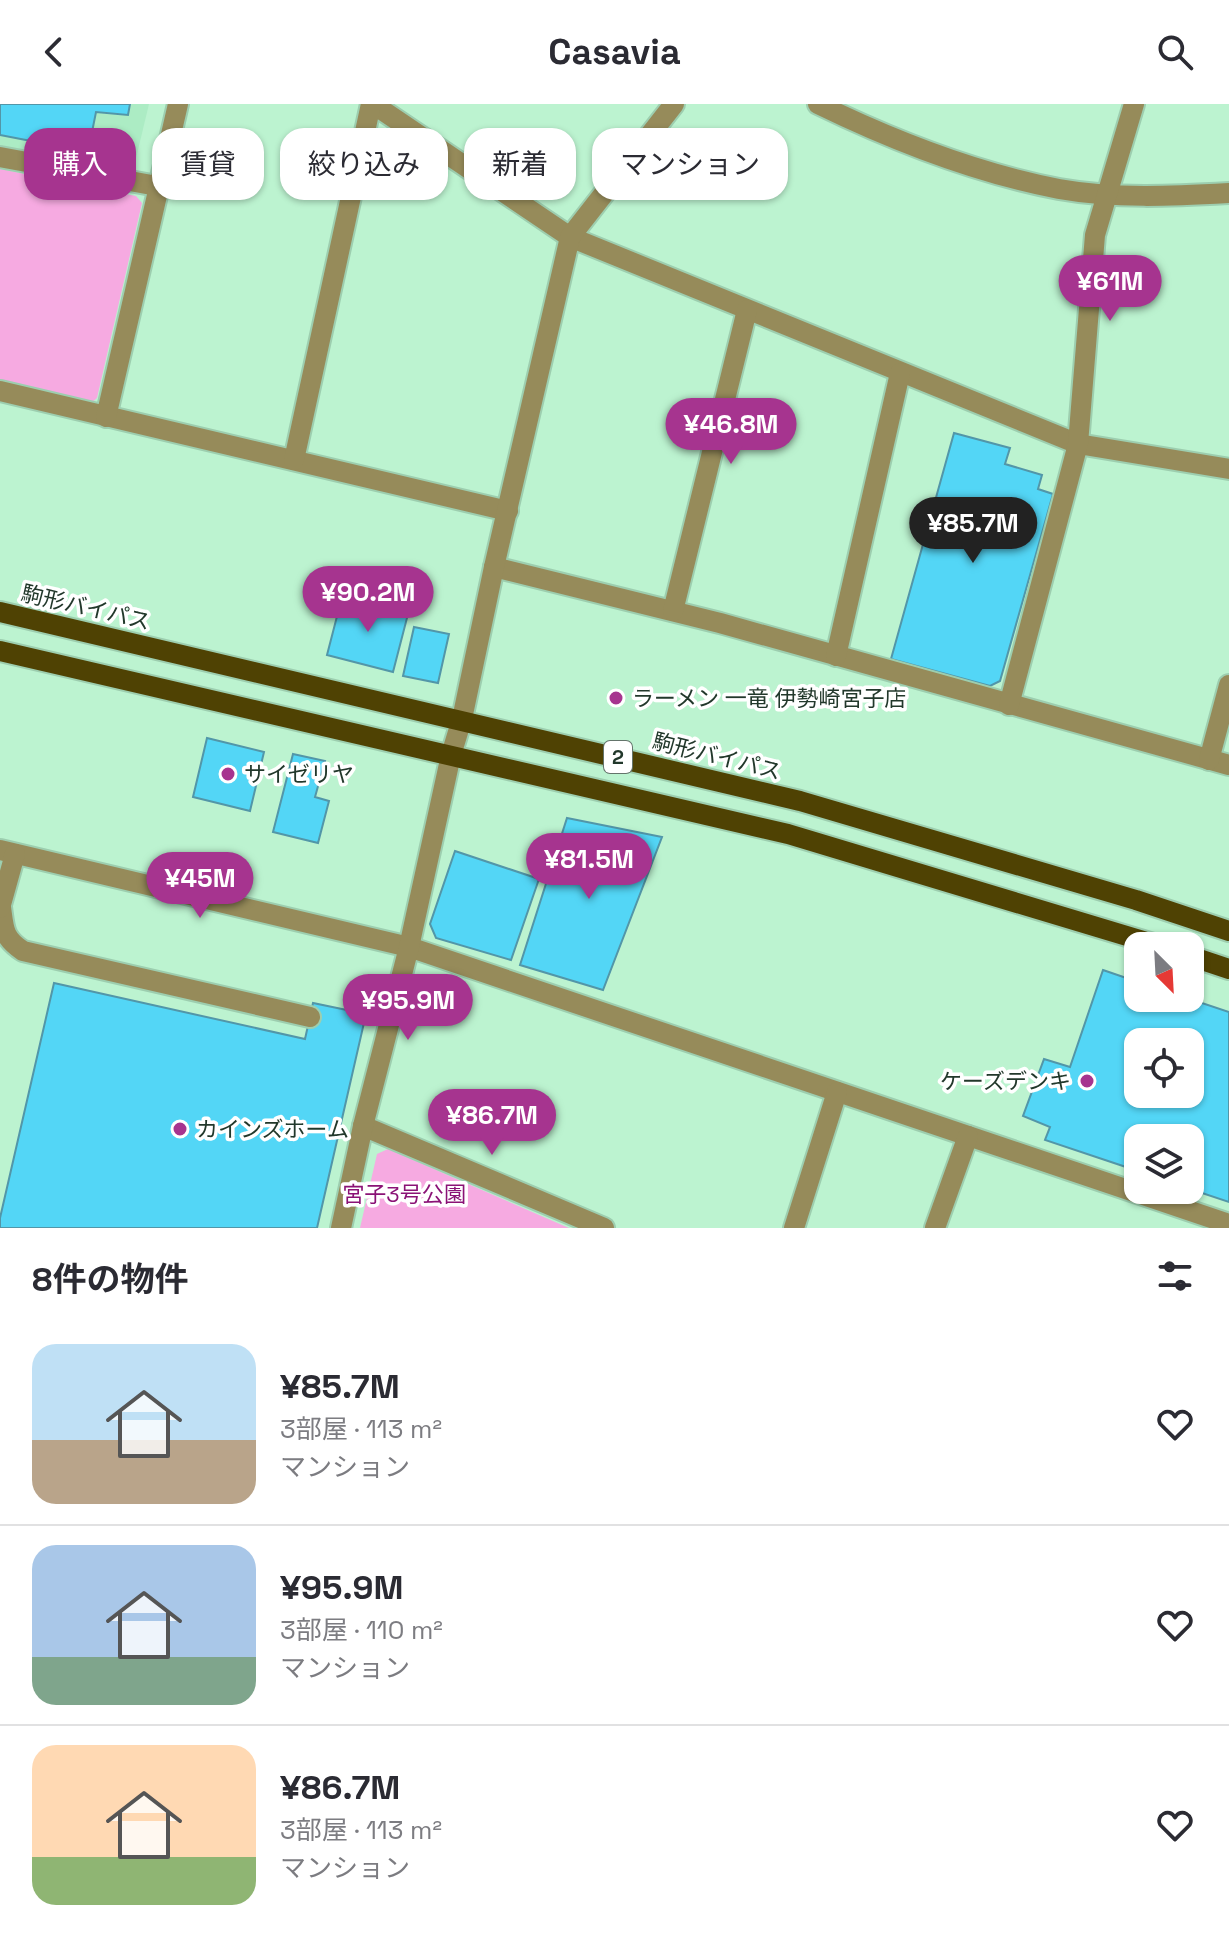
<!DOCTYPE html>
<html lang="ja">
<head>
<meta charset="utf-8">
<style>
	body { margin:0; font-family:"Space Grotesk","Noto Sans JP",sans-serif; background:#f2f2f3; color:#2b2b33; height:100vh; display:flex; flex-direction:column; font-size:30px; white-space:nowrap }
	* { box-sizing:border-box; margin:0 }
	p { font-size:26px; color:#7c7c81 }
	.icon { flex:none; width:44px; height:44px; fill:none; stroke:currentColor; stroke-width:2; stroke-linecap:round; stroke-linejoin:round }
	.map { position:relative; height:1124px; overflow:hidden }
	.side { display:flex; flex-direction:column; background:#fff; flex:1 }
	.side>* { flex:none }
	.hud { position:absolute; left:24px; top:24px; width:800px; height:72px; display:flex; gap:16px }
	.needle { width:52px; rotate:156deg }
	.tools { position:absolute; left:1124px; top:828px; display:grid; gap:16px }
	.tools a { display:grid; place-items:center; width:80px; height:80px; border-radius:16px; background:#fff; box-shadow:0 2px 6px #0004; font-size:40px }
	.price { position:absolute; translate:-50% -68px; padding:0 18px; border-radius:28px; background:#a6348f; color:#fff; font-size:26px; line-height:52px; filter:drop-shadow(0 2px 4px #0008) }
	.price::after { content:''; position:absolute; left:50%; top:48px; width:24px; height:18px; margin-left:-12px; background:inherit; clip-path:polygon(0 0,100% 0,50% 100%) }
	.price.current { background:#222; color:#fff }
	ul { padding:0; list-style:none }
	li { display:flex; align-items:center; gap:24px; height:200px; padding:0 32px }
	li+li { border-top:2px solid #e1e1e2 }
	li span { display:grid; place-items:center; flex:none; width:224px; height:160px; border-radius:24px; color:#555 }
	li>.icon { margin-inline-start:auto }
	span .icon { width:96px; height:96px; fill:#fffc; stroke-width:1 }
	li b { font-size:34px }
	h2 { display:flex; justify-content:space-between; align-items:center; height:96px; padding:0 32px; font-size:34px }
	.tag { padding:0 28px; border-radius:24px; background:#fff; box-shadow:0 2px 6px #0004; font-size:28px; line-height:72px }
	.tag.current { background:#a6348f; color:#fff }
	header { display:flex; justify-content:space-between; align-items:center; height:104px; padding:0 32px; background:#fff; font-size:36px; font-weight:700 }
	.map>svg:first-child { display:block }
</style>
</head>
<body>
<header><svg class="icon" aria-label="back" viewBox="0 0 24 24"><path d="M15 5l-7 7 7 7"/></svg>Casavia<svg class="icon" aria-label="search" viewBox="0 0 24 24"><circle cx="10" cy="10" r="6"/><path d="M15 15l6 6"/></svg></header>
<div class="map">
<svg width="1229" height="1124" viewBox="0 0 1229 1124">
	<rect width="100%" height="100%" fill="#bcf3d0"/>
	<polygon fill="#acecc4" points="0,0 149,0 133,67 0,42"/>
	<g fill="#f6aae1">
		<polygon points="0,65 136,92 142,99 97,294 91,299 0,276"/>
		<polygon points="388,1045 569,1124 360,1124 377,1050"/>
	</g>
	<g fill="#53d6f6" stroke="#5296a8" stroke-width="2" fill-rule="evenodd">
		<polygon points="0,0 130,0 128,11 96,8 88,48 0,31"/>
		<polygon points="954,329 1010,344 1005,360 1042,371 1038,385 1053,390 1000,577 990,582 891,555"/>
		<polygon points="342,493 408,510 393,568 327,551"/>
		<polygon points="414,523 449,530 438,579 403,572"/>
		<polygon points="207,634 264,648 250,707 193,693"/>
		<polygon points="293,650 325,657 315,693 329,697 318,739 273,728"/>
		<polygon points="567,714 662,733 603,886 520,861"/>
		<polygon points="455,747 539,775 511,856 436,834 430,820"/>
		<path d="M1103,866L1138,878V894H1187L1229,908V1098L1190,1085V1034H1138V1067L1045,1036L1050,1023L1023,1012L1044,955L1070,963ZM1138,938H1190V990H1138Z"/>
		<polygon points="54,879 305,935 313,899 366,910 317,1124 0,1124 0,1114"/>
	</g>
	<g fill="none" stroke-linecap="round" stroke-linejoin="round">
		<defs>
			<g id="minor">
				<polyline points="373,0 570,133 1078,340 1229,365"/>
				<path d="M818,0C894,37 976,69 1059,85C1115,95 1173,92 1229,89"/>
				<polyline points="0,53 157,82"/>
				<polyline points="0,287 508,407"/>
				<polyline points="106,313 178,0"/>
				<polyline points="294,356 371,0"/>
				<polyline points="494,463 720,519 1229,661"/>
				<polyline points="673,507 747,206"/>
				<polyline points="836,552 900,269"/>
				<polyline points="1009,601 1078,340 1095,131 1134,0"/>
				<polyline points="1209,656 1229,581"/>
				<polyline points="0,746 409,843 1229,1120"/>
				<path d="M1,803C4,825 3,834 23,847L310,913"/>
				<polyline points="0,804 15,750"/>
				<polyline points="363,1022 604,1124"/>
				<polyline points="341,1124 363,1022 409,843 451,651 462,615 494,463 570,133 674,0"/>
				<polyline points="794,1124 837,988"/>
				<polyline points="935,1124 968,1032"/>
			</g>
			<g id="major">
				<polyline points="0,508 800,697 1136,796 1229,827"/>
				<polyline points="0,547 788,730 1160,842"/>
				<polyline points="1190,852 1229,865"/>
			</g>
		</defs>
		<use href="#minor" stroke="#9dceaf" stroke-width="24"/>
		<use href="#major" stroke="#9dceaf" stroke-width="24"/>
		<use href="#minor" stroke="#968b5a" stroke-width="20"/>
		<use href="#major" stroke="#4f4203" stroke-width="20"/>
	</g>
	<g fill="#a6348f" stroke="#fff" stroke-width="3">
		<circle cx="616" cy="594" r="8"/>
		<circle cx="228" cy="670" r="8"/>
		<circle cx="1087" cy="977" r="8"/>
		<circle cx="180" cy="1025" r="8"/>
	</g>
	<g text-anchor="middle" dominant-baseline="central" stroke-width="7" stroke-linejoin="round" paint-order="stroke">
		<rect fill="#fff" stroke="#64746b" stroke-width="2" x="604" y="637" width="28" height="32" rx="6"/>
		<g font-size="20" font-weight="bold" fill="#22382b">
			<text x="618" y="653">2</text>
		</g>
		<g font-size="22" fill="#22382b" stroke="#fff">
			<text transform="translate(86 503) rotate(13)">駒形バイパス</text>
			<text transform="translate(717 652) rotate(14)">駒形バイパス</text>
		</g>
		<g font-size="22" fill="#22382b" stroke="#fff" text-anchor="start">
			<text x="632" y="594">ラーメン 一竜 伊勢崎宮子店</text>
			<text x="244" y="670">サイゼリヤ</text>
			<text x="1071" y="977" text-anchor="end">ケーズデンキ</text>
			<text x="196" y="1025">カインズホーム</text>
		</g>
		<g font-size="22" fill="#8a1276" stroke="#fff">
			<text x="404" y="1090">宮子3号公園</text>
		</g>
	</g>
</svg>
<div class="tools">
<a><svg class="needle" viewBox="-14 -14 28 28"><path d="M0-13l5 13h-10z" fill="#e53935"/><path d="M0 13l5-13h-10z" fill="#7c7c81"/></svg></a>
<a><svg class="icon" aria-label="locate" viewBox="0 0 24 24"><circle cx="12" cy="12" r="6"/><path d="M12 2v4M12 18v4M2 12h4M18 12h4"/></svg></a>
<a><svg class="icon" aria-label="layers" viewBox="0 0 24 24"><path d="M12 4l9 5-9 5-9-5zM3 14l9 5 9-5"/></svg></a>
</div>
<b class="price" style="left:1110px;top:219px">¥61M</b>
<b class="price" style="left:731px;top:362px">¥46.8M</b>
<b class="price current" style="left:973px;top:461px">¥85.7M</b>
<b class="price" style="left:368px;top:530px">¥90.2M</b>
<b class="price" style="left:589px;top:797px">¥81.5M</b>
<b class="price" style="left:200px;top:816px">¥45M</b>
<b class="price" style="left:408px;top:938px">¥95.9M</b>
<b class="price" style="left:492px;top:1053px">¥86.7M</b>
<div class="hud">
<a class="tag current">購入</a>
<a class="tag">賃貸</a>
<a class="tag">絞り込み</a>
<a class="tag">新着</a>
<a class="tag">マンション</a>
</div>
</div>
<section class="side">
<h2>8件の物件<svg class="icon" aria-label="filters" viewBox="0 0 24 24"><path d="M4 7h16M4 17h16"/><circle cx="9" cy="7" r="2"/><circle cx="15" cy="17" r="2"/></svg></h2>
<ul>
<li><span style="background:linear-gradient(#bfe0f5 60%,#b9a48a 0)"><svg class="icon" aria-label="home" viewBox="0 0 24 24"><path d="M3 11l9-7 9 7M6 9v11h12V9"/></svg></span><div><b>¥85.7M</b><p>3部屋 · 113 m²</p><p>マンション</p></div><svg class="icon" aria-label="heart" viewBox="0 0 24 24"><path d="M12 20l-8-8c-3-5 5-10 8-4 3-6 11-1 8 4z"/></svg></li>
<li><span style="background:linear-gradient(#a9c7e8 70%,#7fa58c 0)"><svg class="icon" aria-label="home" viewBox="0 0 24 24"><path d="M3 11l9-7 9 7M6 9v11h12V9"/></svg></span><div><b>¥95.9M</b><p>3部屋 · 110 m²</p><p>マンション</p></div><svg class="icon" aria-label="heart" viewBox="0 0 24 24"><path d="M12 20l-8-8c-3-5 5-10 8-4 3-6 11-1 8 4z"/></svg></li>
<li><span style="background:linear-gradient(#ffd9b3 70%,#8fb573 0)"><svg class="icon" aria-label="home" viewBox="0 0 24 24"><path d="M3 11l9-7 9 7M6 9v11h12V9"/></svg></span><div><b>¥86.7M</b><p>3部屋 · 113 m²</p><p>マンション</p></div><svg class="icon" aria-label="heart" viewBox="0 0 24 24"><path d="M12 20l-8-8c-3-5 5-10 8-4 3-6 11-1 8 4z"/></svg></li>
</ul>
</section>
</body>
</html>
